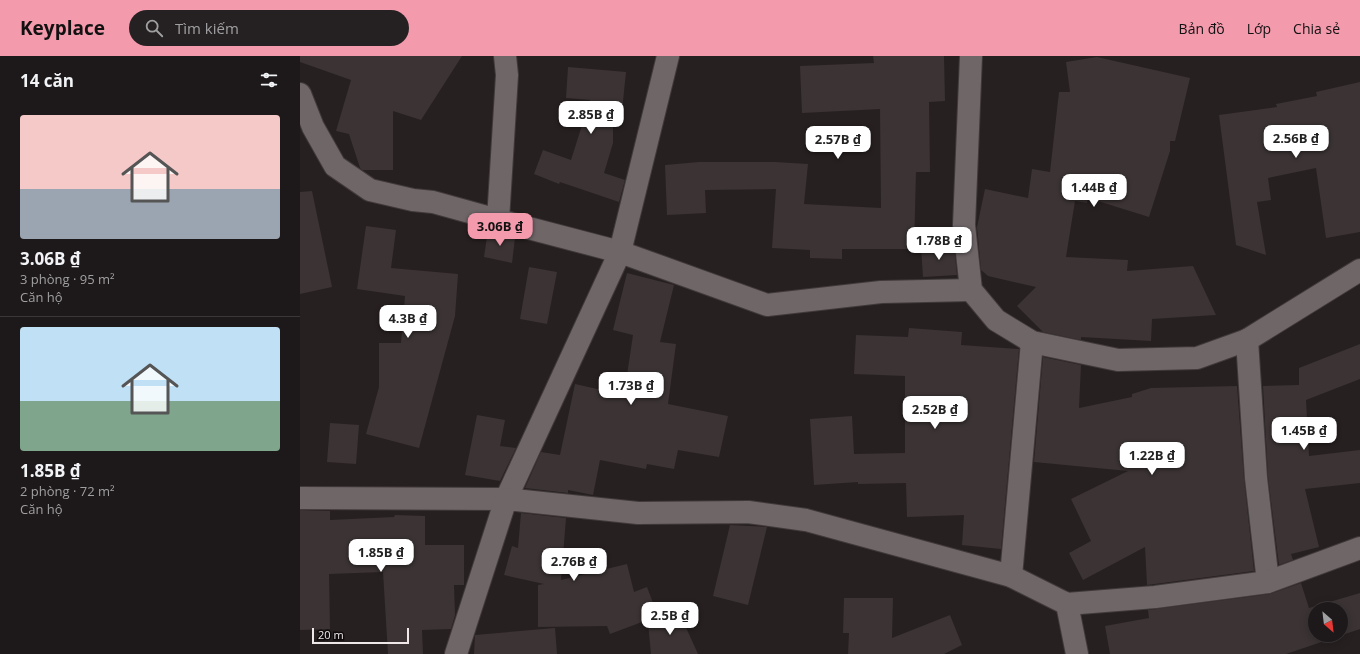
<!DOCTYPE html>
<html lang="vi">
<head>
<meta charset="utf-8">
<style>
	body { margin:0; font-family:"Open Sans",sans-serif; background:#252122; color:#f1f3f6; height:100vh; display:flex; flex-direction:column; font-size:15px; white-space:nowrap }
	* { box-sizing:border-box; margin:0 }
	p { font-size:13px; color:#a0a0a2 }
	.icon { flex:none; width:22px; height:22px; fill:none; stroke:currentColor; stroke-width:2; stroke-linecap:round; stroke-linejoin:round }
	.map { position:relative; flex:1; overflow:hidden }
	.drawer { display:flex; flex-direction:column; background:#1d1819; width:300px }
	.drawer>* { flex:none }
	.needle { width:26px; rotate:152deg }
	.controls { position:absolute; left:1008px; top:546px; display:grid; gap:8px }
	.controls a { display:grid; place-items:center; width:40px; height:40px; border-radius:50%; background:#1d1819; box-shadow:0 2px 10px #0003,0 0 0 1px #3b3738; font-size:20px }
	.scale { position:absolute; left:12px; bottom:10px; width:97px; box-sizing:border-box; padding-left:4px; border:2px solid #eee8e9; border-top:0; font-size:11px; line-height:14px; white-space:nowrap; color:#eee8e9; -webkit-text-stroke:3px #0e0a0b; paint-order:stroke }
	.price { position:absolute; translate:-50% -34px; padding:0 9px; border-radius:8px; background:#fff; color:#222; font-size:13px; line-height:26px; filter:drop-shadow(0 1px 2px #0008) }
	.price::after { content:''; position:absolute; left:50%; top:24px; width:12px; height:9px; margin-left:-6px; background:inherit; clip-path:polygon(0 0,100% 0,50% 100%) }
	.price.on { background:#f39aac; color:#111 }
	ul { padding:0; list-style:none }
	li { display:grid; align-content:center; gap:8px; height:212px; padding:0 20px }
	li+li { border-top:1px solid #3b3738 }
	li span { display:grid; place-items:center; height:124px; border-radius:4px; color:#555 }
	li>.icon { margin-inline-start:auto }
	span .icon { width:72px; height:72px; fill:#fffc; stroke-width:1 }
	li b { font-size:17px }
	h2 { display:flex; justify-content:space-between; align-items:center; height:48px; padding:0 20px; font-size:17px }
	header { display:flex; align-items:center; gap:24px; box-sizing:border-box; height:56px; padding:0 20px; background:#f39aac; color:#111 }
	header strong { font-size:19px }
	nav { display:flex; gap:22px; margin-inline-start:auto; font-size:14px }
	.search { width:280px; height:36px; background:#252122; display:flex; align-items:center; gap:10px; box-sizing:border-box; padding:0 14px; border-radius:22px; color:#a0a0a2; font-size:15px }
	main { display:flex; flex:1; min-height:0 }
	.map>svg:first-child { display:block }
</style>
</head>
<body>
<header>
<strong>Keyplace</strong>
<div class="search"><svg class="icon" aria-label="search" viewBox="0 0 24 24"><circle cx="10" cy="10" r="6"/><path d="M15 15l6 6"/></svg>Tìm kiếm</div>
<nav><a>Bản đồ</a><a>Lớp</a><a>Chia sẻ</a></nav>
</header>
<main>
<section class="drawer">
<h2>14 căn<svg class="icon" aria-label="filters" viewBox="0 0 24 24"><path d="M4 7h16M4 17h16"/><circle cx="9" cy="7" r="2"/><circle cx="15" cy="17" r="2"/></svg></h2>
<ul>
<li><span style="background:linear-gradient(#f6c9c9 60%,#9aa5b1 0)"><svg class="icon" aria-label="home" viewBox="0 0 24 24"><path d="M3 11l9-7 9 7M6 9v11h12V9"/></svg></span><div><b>3.06B ₫</b><p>3 phòng · 95 m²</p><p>Căn hộ</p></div></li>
<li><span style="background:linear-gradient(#bfe0f5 60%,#7fa58c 0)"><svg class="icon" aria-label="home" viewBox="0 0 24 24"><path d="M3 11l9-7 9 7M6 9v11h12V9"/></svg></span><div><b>1.85B ₫</b><p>2 phòng · 72 m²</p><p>Căn hộ</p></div></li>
</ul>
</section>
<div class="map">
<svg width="1060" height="598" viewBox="0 0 1060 598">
	<rect width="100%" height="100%" fill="#272021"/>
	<g fill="#3b3334" fill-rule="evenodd">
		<polygon points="0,0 162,0 121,64 93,55 93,114 62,114 60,112 49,78 36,75 51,24 0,6"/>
		<polygon points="573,0 644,0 645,45 629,46 630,116 616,116 614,193 542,193 542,203 510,202 510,194 472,192 476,133 405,134 406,157 367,159 365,109 399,106 475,106 508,108 504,148 581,152 580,53 502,57 500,10 574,7"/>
		<polygon points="797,1 890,22 875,85 870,85 870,95 849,161 788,142 787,147 775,145 766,201 828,204 827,215 893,210 916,259 852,263 851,285 781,281 781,284 743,276 717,250 736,231 688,220 681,214 677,171 685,133 728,142 732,113 750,116 759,36 770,36 766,6"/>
		<polygon points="268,11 326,16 321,65 313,66 313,87 304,117 325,124 319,146 260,126 259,128 234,118 243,94 271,104 290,44 266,42"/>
		<polygon points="1060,26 1060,176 1026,182 1016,112 968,122 971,144 957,146 966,199 936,189 919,59 977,51 976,48 1017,40 1016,36"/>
		<polygon points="12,135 32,231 0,238 0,136"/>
		<polygon points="66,170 96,174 91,212 158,218 155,260 119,392 66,378 79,331 79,287 101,287 105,240 57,233"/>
		<polygon points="188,174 215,182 212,207 184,201"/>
		<polygon points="654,189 657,219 623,221 621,191"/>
		<polygon points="229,211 257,216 247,268 220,263"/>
		<polygon points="327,217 374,229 360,286 376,288 368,348 428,360 419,401 378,394 374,413 347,408 346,413 300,404 293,439 268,434 268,437 225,432 241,396 260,399 275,328 324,339 333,279 313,274"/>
		<polygon points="609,272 662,276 661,289 719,293 701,493 662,489 664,459 607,461 606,427 558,428 558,426 514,429 510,363 552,360 554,398 605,397 605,320 554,318 556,279 608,281"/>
		<polygon points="1060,288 1060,323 1006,344 1009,400 1060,394 1060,427 1005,433 1019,491 991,498 993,504 979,509 968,421 963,330 999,329 999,312"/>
		<polygon points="743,301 781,309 779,352 832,341 832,338 851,332 937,330 944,423 954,515 847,529 845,491 783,524 769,497 791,485 771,443 828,415 734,406"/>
		<polygon points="177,359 205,364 200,390 216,392 200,425 165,419"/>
		<polygon points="30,367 59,369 56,408 27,406"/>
		<polygon points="0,454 30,455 30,464 94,461 95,459 125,460 125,489 164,489 164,529 154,529 155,559 151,573 122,574 123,598 88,598 83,516 29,518 30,573 0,574"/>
		<polygon points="221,457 266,462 261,524 327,508 334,536 347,531 358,560 310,578 307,570 238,571 238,529 244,528 204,519 212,490 218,492"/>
		<polygon points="430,469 467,471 448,549 413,540"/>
		<path d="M1001,527L1009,552L1060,537V573L986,598H810L805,570L849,562L848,554L970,538ZM1015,553H1041V579H1015Z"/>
		<polygon points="544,542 593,542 592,582 650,559 662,589 644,598 548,598 549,577 543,577"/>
		<polygon points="378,554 398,598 351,598 348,567"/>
		<polygon points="255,572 257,598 174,598 175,579"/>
	</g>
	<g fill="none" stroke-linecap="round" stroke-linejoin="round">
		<defs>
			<g id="minor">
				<polyline points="205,0 207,19 198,164 320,196 467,249 581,236 671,234"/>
				<polyline points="671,0 664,169 671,234 696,264 732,286 818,304 897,302 947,284 1060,214"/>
				<polyline points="0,38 13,71 35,110 70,134 113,144 133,146 198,164"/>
				<polyline points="947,284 956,422 968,526"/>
				<polyline points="0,442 206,443 320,196 368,0"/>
				<polyline points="711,520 732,286"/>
				<polyline points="767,548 777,598"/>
				<polyline points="156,598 206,443 338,457 448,456 506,464 711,520 767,548 855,541 968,526 1060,492"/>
			</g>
		</defs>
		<use href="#minor" stroke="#413a3b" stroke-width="24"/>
		<use href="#minor" stroke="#6f6668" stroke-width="22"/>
	</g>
</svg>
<div class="controls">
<a><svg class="needle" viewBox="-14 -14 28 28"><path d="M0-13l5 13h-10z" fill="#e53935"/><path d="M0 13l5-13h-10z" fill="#a0a0a2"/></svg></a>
</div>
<div class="scale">20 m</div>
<b class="price" style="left:291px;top:79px">2.85B ₫</b>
<b class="price" style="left:996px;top:103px">2.56B ₫</b>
<b class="price" style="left:538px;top:104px">2.57B ₫</b>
<b class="price" style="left:794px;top:152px">1.44B ₫</b>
<b class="price on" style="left:200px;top:191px">3.06B ₫</b>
<b class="price" style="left:639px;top:205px">1.78B ₫</b>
<b class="price" style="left:108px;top:283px">4.3B ₫</b>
<b class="price" style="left:331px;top:350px">1.73B ₫</b>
<b class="price" style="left:635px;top:374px">2.52B ₫</b>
<b class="price" style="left:1004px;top:395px">1.45B ₫</b>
<b class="price" style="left:852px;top:420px">1.22B ₫</b>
<b class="price" style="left:81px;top:517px">1.85B ₫</b>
<b class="price" style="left:274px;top:526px">2.76B ₫</b>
<b class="price" style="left:370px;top:580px">2.5B ₫</b>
</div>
</main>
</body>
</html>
